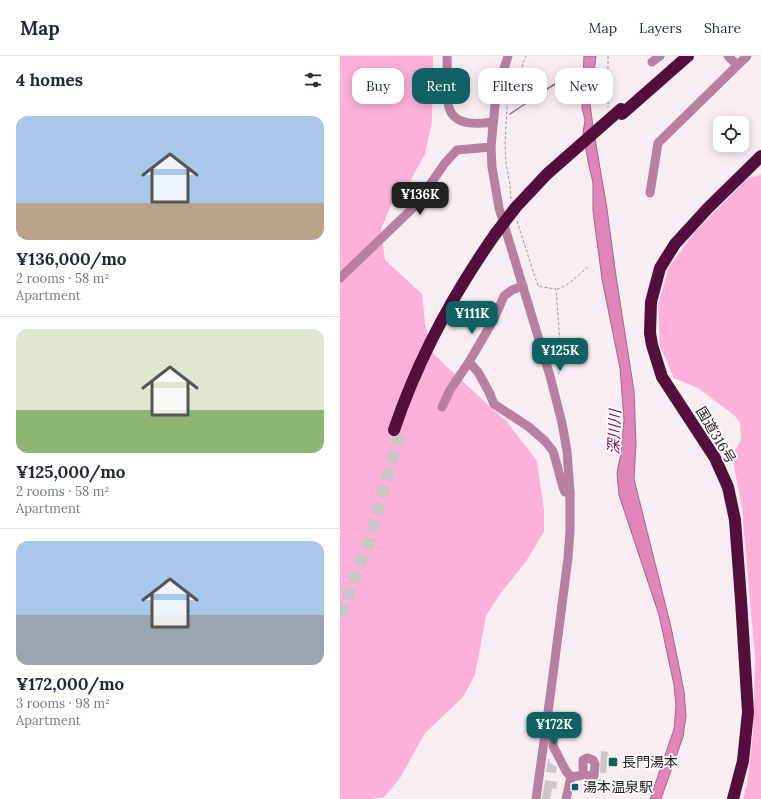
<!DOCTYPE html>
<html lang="en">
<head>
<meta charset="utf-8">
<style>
	body { margin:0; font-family:Lora,"Noto Sans JP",serif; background:#f6f6f7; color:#1f2937; height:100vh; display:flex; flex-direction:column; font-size:15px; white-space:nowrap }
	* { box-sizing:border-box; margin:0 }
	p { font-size:13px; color:#747a83 }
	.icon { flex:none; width:22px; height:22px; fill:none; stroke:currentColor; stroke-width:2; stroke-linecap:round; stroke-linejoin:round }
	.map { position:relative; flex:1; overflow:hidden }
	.side { display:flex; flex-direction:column; background:#fff; width:340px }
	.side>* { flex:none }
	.top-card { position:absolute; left:12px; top:12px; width:349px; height:36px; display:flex; gap:8px }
	.fabs { position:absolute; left:373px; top:60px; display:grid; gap:8px }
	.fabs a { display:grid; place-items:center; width:36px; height:36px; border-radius:8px; background:#fff; box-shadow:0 2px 10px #0003; font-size:20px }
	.price { position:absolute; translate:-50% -34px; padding:0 9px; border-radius:8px; background:#106162; color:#fff; font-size:13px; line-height:26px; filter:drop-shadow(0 1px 2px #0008) }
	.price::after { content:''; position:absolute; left:50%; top:24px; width:12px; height:9px; margin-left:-6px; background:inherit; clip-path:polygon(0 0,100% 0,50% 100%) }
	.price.on { background:#222; color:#fff }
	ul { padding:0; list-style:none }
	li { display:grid; align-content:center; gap:8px; height:212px; padding:0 16px }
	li+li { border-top:1px solid #e0e1e3 }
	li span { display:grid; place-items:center; height:124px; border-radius:12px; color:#555 }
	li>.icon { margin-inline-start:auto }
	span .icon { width:72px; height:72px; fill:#fffc; stroke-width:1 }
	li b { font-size:17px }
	h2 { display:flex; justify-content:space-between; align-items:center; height:48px; padding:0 16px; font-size:17px }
	.tag { padding:0 14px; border-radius:12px; background:#fff; box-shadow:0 2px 10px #0003; font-size:14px; line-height:36px }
	.tag.on { background:#106162; color:#fff }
	header { display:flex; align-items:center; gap:24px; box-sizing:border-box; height:56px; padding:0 20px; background:#fff; border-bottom:1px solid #e0e1e3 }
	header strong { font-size:19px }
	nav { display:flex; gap:22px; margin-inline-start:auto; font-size:14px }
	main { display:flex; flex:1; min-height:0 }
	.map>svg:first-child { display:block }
</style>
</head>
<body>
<header>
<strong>Map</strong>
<nav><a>Map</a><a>Layers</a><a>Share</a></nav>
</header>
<main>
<section class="side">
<h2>4 homes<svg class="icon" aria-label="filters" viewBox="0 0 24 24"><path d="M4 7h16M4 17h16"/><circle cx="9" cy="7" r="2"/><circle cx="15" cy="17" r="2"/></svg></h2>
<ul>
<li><span style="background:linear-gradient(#a9c7e8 70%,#b9a48a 0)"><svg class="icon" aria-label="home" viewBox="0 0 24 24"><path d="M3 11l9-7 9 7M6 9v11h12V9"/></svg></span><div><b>¥136,000/mo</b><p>2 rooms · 58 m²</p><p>Apartment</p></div></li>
<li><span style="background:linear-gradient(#dfe7d0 65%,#8fb573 0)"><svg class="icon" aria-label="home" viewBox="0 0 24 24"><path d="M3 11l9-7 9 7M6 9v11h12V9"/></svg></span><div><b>¥125,000/mo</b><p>2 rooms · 58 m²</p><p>Apartment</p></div></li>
<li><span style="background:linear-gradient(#a9c7e8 60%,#9aa5b1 0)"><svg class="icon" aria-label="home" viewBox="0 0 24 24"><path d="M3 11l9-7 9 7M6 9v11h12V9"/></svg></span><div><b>¥172,000/mo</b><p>3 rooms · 98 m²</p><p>Apartment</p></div></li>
</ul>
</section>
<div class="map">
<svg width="421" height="743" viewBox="0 0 421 743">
	<rect width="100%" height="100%" fill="#f7edf2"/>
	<g fill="#fdb0d9">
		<polygon points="0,0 93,0 92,66 85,98 68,129 53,145 41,173 45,204 82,238 85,268 92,296 108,312 167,366 197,405 204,454 204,476 185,507 160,538 146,560 135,619 123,641 85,677 60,722 44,741 31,743 0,743"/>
		<polygon points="421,119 421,743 403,743 407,729 413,678 415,602 402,452 392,400 401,384 400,366 394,359 358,332 334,322 320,290 318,249 329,211 355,176 408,122"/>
	</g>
	<polygon fill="#df85b8" stroke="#a6668a" points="244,0 256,0 250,48 253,71 267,153 276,220 294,335 296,388 294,423 331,571 344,635 346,660 343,681 321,743 310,743 334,673 336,650 334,629 319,559 279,439 277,417 281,397 284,364 280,312 262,223 253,155 253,127 249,110 243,77 245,64 242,52"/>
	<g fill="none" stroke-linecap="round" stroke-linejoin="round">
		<g stroke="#a6668a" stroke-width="1.5">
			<polyline points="202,36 215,28 229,22 245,23"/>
			<polyline points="170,58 197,40"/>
		</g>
	</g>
	<g fill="#cec5c9">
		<polygon points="261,695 268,696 266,717 260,717"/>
		<polygon points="208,703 210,703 209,706 217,711 216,717 206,716"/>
		<polygon points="259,723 263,723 263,730 257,729 257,725"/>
		<polygon points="205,724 217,726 216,733 212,732 210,743 202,743"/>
	</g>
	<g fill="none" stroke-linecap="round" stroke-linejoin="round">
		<polyline stroke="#ccc4c8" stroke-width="12" stroke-dasharray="12 6" stroke-linecap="butt" points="0,560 29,486 60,375"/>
		<g stroke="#9f989c" stroke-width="1" stroke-dasharray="3 2" stroke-linecap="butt">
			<polyline points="268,0 268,52"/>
			<polyline points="171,143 170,129 166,107 165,89 167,51 186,0"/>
			<polyline points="177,165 198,230 202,231 216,233 221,302 221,314 218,318"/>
			<path d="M217,233C229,230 239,218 249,210"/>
		</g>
		<g stroke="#b97f9e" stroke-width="9">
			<path d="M107,0C109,41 95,75 153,66"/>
			<polyline points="168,0 156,38 151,91 152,111 159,152 210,320 222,367 227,395 230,437 230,475 228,502 211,634 196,743"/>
			<polyline points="388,0 397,9"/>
			<polyline points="312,6 320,0"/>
			<polyline points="310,137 318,87 407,0"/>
			<polyline points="0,222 75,150 105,107 117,94 151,91"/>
			<polyline points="129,306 138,316 149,336 154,348 189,371 205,385 213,395 223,431 225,436 230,437"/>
			<polyline points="102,351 110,334 129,306 154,263 164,240 172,234 183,230"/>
			<polyline points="213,665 213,690 226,715 231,721 226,743"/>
			<polyline points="231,721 243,719 243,704 247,702 253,704 255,708 254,720 243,719"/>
		</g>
		<g stroke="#540e3c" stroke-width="12">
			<polyline points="282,58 348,0"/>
			<path d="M54,374C78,303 113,238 156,177"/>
			<polyline points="393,743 403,705 408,656 401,544 395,464 388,431 375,402 322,321 312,289 310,277 311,246 320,212 335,188 368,152 421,100"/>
		</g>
		<polyline stroke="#540e3c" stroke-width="12" points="156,177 176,151 207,118 281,53"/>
	</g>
	<g fill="#106162" stroke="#fffdfe" stroke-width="1.5">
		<rect x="268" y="701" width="10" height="10" rx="2"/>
		<rect x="231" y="727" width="8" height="8" rx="2"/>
	</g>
	<g text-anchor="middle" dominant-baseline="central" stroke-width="3.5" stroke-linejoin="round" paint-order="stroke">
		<g font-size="14" fill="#211e20" stroke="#fffdfe">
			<text transform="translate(376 379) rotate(59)">国道316号</text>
		</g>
		<g font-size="14" fill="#211e20" stroke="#fffdfe" text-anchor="start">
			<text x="282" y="706">長門湯本</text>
			<text x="243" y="731">湯本温泉駅</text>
		</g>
		<g font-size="15" font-style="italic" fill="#7a0c57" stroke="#fffdfe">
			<text transform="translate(274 376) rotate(-88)">深川川</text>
		</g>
	</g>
</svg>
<div class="fabs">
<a><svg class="icon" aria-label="locate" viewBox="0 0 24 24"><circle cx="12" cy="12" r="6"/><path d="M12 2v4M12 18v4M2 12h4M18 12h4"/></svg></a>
</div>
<b class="price on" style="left:80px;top:160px">¥136K</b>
<b class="price" style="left:132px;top:279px">¥111K</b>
<b class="price" style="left:220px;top:316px">¥125K</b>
<b class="price" style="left:214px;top:690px">¥172K</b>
<div class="top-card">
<a class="tag">Buy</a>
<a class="tag on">Rent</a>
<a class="tag">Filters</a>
<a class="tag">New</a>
</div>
</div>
</main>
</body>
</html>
